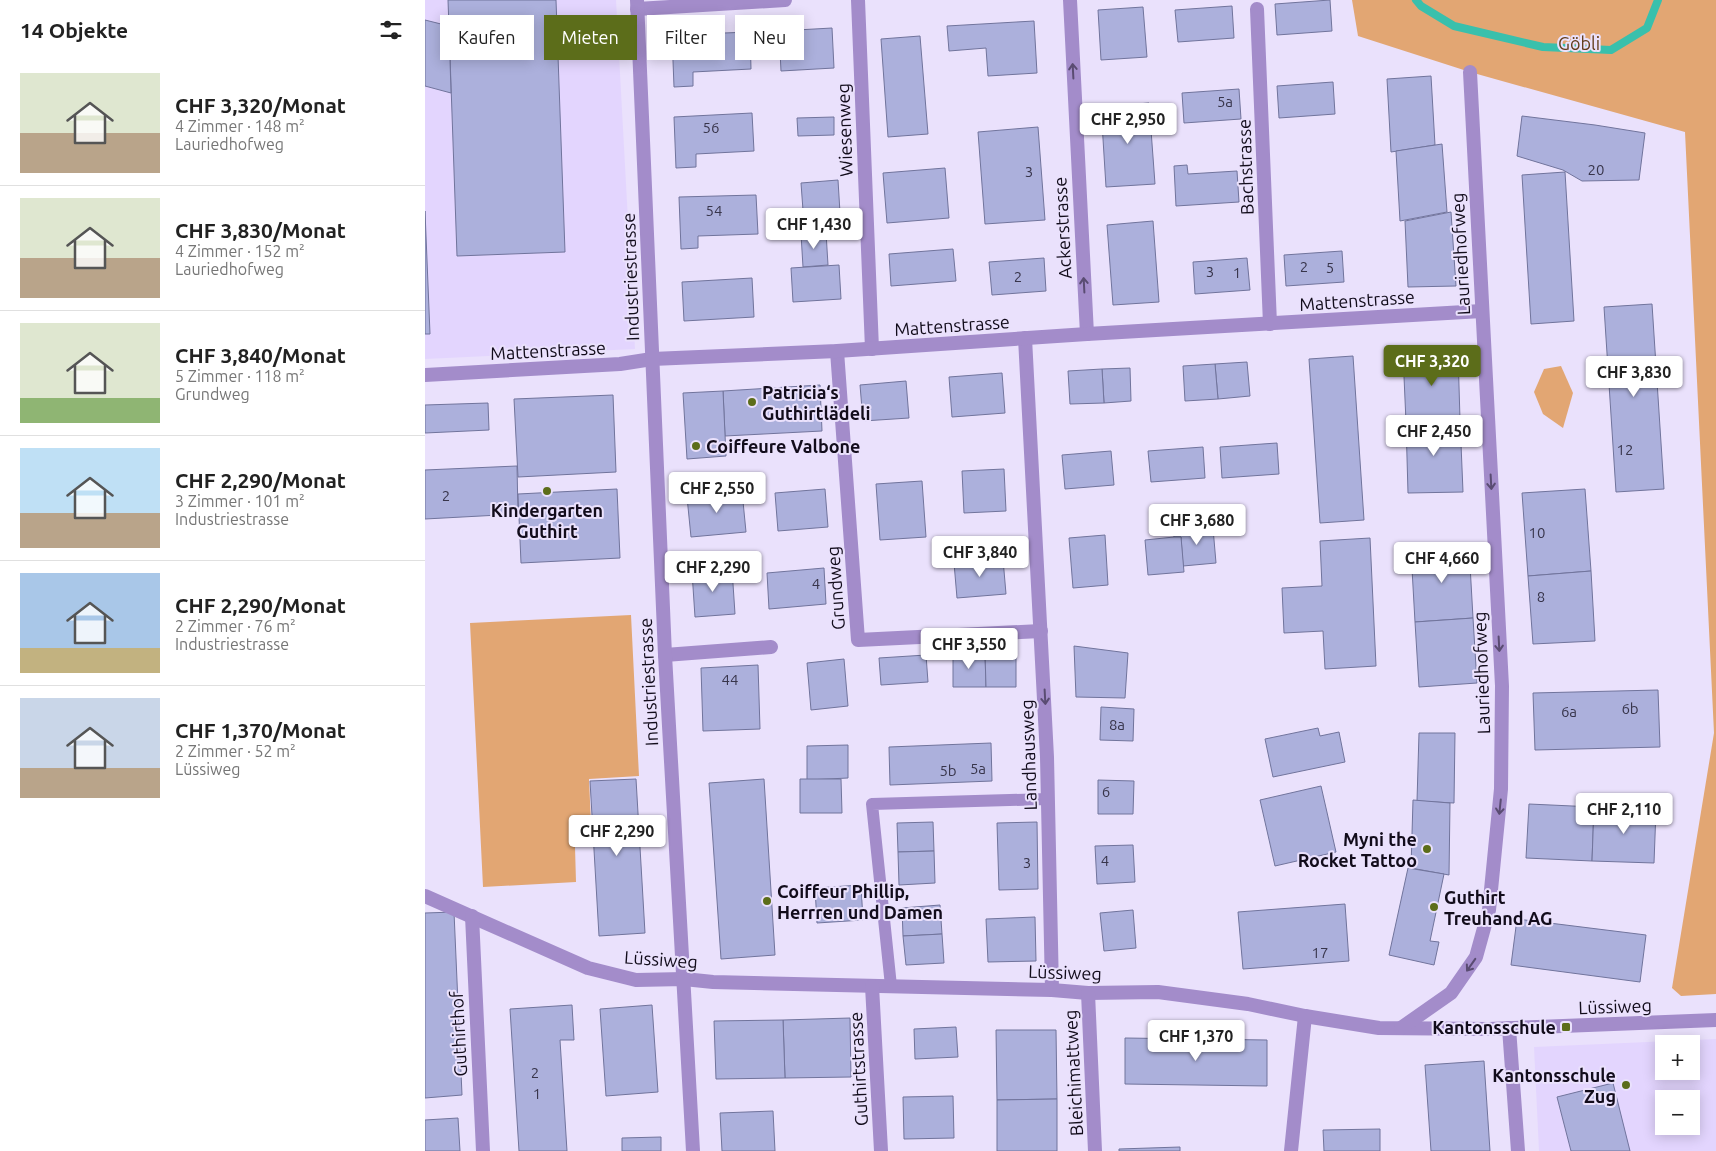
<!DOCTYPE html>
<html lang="de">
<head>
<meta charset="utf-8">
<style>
	body { margin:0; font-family:Ubuntu,sans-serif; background:#f6f6f6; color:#222; height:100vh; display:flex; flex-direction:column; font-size:19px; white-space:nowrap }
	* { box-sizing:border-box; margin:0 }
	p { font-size:16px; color:#767676 }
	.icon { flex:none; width:28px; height:28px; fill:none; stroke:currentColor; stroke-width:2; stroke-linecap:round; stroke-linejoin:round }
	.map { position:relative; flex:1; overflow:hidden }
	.details { display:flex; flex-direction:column; background:#fff; width:425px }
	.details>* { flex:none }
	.hud { position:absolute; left:15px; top:15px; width:475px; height:45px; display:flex; gap:10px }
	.fabs { position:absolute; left:1230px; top:1035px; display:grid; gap:10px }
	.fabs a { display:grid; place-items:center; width:45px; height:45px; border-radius:0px; background:#fff; box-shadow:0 2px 12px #0003; font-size:25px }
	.price { position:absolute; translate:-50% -42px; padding:0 11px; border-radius:5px; background:#fff; color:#222; font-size:16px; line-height:32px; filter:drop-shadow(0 1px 2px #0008) }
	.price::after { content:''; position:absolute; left:50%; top:30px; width:15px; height:11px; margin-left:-8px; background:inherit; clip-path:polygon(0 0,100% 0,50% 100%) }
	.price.selected { background:#5c6d1a; color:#fff }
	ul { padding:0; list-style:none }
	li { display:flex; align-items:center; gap:15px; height:125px; padding:0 20px }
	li+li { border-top:1px solid #e0e0e0 }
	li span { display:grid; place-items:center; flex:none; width:140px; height:100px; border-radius:0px; color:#555 }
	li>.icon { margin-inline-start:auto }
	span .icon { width:60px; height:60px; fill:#fffc; stroke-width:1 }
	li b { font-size:21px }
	h2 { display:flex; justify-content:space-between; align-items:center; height:60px; padding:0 20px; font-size:21px }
	.chip { padding:0 18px; border-radius:0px; background:#fff; box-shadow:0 2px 12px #0003; font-size:18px; line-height:45px }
	.chip.selected { background:#5c6d1a; color:#fff }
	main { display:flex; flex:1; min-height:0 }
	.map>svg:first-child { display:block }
</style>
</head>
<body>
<main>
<section class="details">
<h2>14 Objekte<svg class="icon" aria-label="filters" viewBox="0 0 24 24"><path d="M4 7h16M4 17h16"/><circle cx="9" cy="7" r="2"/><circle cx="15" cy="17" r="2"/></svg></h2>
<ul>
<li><span style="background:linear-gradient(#dfe7d0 60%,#b9a48a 0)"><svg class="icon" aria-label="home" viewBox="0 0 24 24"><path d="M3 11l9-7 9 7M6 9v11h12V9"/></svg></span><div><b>CHF 3,320/Monat</b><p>4 Zimmer · 148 m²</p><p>Lauriedhofweg</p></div></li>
<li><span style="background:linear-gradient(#dfe7d0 60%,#b9a48a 0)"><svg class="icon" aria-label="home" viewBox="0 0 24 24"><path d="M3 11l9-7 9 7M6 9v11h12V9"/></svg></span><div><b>CHF 3,830/Monat</b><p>4 Zimmer · 152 m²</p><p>Lauriedhofweg</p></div></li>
<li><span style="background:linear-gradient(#dfe7d0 75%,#8fb573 0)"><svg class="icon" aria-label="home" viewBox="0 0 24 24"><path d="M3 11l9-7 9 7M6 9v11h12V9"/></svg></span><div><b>CHF 3,840/Monat</b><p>5 Zimmer · 118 m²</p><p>Grundweg</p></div></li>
<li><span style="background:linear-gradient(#bfe0f5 65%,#b9a48a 0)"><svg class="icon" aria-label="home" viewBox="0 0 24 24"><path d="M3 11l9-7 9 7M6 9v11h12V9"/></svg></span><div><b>CHF 2,290/Monat</b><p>3 Zimmer · 101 m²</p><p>Industriestrasse</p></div></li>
<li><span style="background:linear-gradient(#a9c7e8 75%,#c2b280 0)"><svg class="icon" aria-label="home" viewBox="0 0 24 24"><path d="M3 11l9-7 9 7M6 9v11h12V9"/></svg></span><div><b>CHF 2,290/Monat</b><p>2 Zimmer · 76 m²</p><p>Industriestrasse</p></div></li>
<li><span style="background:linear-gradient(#c9d6e8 70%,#b9a48a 0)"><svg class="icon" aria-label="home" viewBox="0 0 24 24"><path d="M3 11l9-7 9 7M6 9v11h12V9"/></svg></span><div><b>CHF 1,370/Monat</b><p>2 Zimmer · 52 m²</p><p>Lüssiweg</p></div></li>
</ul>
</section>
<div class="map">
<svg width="1291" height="1151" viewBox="0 0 1291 1151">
	<rect width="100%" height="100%" fill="#eae1fc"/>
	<g fill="#e3d5fe" fill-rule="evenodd">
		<polygon points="0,0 191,0 210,349 0,359"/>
		<path d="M1291,1039V1151H1114L1109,1047ZM1239,1044H1266V1071H1239ZM1239,1099H1266V1126H1239Z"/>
	</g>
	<g fill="#e2a673">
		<polygon points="927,0 1291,0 1291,994 1256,996 1247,988 1289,733 1260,132 1045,72 933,36"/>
		<polygon points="1136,366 1148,393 1138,428 1118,414 1109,392 1119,369"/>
		<polygon points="206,615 214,776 164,779 167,846 150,847 151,882 58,887 45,623"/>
	</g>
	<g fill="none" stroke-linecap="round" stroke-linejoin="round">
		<polyline stroke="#39c0ac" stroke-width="8" points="991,0 996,6 1029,26 1118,47 1186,50 1222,28 1233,0"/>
	</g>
	<g fill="#acb0dc" stroke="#71749c">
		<polygon points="23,0 131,0 140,252 32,256"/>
		<polygon points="905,0 907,31 852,35 850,4"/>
		<polygon points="807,6 809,38 753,42 750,10"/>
		<polygon points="718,7 722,57 676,60 673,10"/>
		<polygon points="0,20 24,26 26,93 0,86"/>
		<polygon points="609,21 612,73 563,76 561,48 524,51 522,26"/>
		<polygon points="407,28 409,68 356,71 354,31"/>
		<polygon points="325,32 326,69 268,72 268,86 249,87 247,35"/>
		<polygon points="495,36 503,134 463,137 456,39"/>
		<polygon points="1006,76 1010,145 966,152 962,79"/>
		<polygon points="908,82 910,114 854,118 852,86"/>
		<polygon points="814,89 816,119 759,123 757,93"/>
		<polygon points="724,103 730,184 681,187 676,107"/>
		<polygon points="327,113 329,151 271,154 271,167 251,168 249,117"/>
		<polygon points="1097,116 1170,125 1220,133 1214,180 1157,181 1138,170 1092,156"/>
		<polygon points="409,117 409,135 373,136 372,118"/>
		<polygon points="613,127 620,220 560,224 553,132"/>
		<polygon points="1017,144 1022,212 975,221 971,151"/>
		<polygon points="762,165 763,174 812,171 814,202 751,206 749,166"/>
		<polygon points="520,168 524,218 462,223 458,173"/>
		<polygon points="1140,172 1149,321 1106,324 1097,175"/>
		<polygon points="413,180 416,229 399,230 399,223 379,224 376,183"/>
		<polygon points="331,195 333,234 273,236 273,248 256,249 254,197"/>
		<polygon points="0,211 5,334 0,334"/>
		<polygon points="1026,212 1031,286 983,287 980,221"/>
		<polygon points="728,221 734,302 688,305 682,225"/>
		<polygon points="401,232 403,265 378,267 376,234"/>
		<polygon points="528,249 531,281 466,286 464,254"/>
		<polygon points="917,251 919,282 861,286 859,255"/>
		<polygon points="619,258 621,291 567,295 564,262"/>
		<polygon points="822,258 825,290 770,294 768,262"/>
		<polygon points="414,265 416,299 368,302 366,268"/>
		<polygon points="327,278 329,317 259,321 257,282"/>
		<polygon points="1227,304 1239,489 1191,492 1179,307"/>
		<polygon points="1033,352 1035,420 981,422 978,354"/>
		<polygon points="928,356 939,520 895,523 884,359"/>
		<polygon points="822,362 825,396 793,399 790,364"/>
		<polygon points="790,364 793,399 760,401 758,366"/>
		<polygon points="705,368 706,401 679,403 677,369"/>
		<polygon points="677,369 679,403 645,404 643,371"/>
		<polygon points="577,373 580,413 527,417 524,377"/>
		<polygon points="481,381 484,418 438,421 435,385"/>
		<polygon points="395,385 397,431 300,436 298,391"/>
		<polygon points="298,391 301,456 262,459 258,393"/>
		<polygon points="188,395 191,472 93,477 89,399"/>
		<polygon points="63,403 64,430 0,433 0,405"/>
		<polygon points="1035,420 1038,492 983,493 981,422"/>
		<polygon points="852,443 854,474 797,478 795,447"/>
		<polygon points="778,447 780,478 726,482 723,451"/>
		<polygon points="686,451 689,485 640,489 637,455"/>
		<polygon points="92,466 93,514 0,519 0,470"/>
		<polygon points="579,469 581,511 539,513 537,471"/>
		<polygon points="497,481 501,537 455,540 451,484"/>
		<polygon points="192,489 195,558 96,563 93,494"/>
		<polygon points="400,489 403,527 353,531 350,493"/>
		<polygon points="1160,489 1166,571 1103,576 1097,493"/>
		<polygon points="317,491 321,532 266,537 262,497"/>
		<polygon points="788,528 791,563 758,566 756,537 749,537 748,531"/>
		<polygon points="680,535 683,585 648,588 644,538"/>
		<polygon points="749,537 756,537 759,572 723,575 720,540"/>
		<polygon points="945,538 951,666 900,669 898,631 859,633 857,588 897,586 895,541"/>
		<polygon points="1044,547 1048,618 990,622 986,551"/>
		<polygon points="578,559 581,594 532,598 529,563"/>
		<polygon points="399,568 401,604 344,609 342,573"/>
		<polygon points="307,569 310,614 270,617 267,572"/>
		<polygon points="1166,571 1170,641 1108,644 1103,576"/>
		<polygon points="1048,618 1052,683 994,687 990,622"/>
		<polygon points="649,646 703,653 700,698 651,697"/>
		<polygon points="528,653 560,653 561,687 528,687"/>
		<polygon points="560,653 591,653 591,687 561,687"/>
		<polygon points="501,655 503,682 456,685 454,658"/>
		<polygon points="419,659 423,706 386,710 382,663"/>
		<polygon points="333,665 335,729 278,731 276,668"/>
		<polygon points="1233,690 1235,747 1110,750 1108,693"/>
		<polygon points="676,707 709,709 708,741 675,740"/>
		<polygon points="893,728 895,736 914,732 920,762 848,777 840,739"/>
		<polygon points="994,733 1030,733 1029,803 992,801"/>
		<polygon points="566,743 567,781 465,785 464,747"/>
		<polygon points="423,745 423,778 382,780 382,746"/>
		<polygon points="211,779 220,933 174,936 165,781"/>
		<polygon points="339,779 350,955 296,959 284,783"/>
		<polygon points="375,779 416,779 417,813 375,813"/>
		<polygon points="673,780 709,781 708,814 673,814"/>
		<polygon points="896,786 911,852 850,866 835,800"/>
		<polygon points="988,800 1025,803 1024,875 986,868"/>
		<polygon points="1104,804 1169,807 1167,861 1101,858"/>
		<polygon points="1169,807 1231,810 1229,863 1167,861"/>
		<polygon points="508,822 509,851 473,852 472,823"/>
		<polygon points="612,822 613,889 574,890 572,823"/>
		<polygon points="708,845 710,882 672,884 670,846"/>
		<polygon points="509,851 510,883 474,885 473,852"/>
		<polygon points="983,868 1019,874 1005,941 1014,942 1009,965 964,955"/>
		<polygon points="436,885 438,920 392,923 390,888"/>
		<polygon points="920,904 924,961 818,969 813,912"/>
		<polygon points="515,905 517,934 478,936 477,908"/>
		<polygon points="708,910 711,948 679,951 675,913"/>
		<polygon points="29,912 37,1095 0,1098 0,913"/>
		<polygon points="610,917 611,961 563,962 561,919"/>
		<polygon points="1092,919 1221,935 1215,982 1086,965"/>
		<polygon points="517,934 519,963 481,965 478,936"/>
		<polygon points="147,1005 149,1040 135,1040 142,1151 94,1151 85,1009"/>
		<polygon points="227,1005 233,1092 181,1096 175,1009"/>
		<polygon points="425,1018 426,1077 360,1078 358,1020"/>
		<polygon points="358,1020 360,1078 291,1079 289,1021"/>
		<polygon points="531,1027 533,1057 490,1059 489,1029"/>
		<polygon points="571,1030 631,1030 632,1099 572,1100"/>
		<polygon points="700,1038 842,1040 842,1086 700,1084"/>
		<polygon points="1059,1061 1065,1151 1006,1151 1000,1065"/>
		<polygon points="1188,1083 1205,1151 1146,1151 1132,1097"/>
		<polygon points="528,1096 529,1138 479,1139 478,1097"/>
		<polygon points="632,1099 632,1151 572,1151 572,1100"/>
		<polygon points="348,1111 350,1151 297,1151 295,1113"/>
		<polygon points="33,1118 35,1151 0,1151 0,1120"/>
		<polygon points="955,1129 955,1151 899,1151 898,1130"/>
		<polygon points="236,1137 236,1151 197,1151 197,1138"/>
		<polygon points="755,1147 755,1151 694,1151 694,1149"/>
	</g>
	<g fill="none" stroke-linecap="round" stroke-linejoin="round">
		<polyline stroke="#a38cca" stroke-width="12" points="466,986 447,804 623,799"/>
		<polyline stroke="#a38cca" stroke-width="14" points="0,375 195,364 227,359"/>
		<g stroke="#a38cca" stroke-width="14">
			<polyline points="433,0 447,349"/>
			<polyline points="645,0 662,334"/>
			<polyline points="212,9 360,0"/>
			<polyline points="832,9 845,324"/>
			<polyline points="600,338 622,757 627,990"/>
			<polyline points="412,351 433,640 616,631"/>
			<polyline points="227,359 412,351 662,334 1057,311"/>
			<polyline points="240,655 346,647"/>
			<polyline points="0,896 163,968 211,980 259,979 288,982 627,990 663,993 733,992 823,1004 880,1016 954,1028 1064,1029 1291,1020"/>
			<polyline points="47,916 58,1151"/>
			<polyline points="447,986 456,1151"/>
			<polyline points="663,993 670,1151"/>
			<polyline points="976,1028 1026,993 1051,957 1064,910 1076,789 1077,686 1045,72"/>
			<polyline points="1084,1028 1093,1151"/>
			<polyline points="866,1151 880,1016"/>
		</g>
		<polyline stroke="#a38cca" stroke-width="14" points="212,0 240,655 268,1151"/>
	</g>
	<defs><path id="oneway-shaft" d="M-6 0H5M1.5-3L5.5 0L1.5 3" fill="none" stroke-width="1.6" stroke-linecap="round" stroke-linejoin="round" transform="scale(1.25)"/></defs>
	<g stroke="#5a4c72">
		<use href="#oneway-shaft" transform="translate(648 71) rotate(-93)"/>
		<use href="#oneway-shaft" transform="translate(659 285) rotate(-93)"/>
		<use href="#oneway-shaft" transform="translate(1066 482) rotate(87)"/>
		<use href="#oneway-shaft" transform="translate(1074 644) rotate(87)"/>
		<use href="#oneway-shaft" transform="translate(620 697) rotate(87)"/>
		<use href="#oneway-shaft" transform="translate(1075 807) rotate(96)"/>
		<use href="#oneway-shaft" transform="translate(1046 965) rotate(125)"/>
	</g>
	<g fill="#5c6d1a" stroke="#eae1fc" stroke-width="2">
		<circle cx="327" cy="402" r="5"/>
		<circle cx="271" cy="446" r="5"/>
		<circle cx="122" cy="491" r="5"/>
		<circle cx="1002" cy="849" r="5"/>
		<circle cx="342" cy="901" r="5"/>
		<circle cx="1009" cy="907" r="5"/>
		<rect x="1136" y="1022" width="10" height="10" rx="2.5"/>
		<circle cx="1201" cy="1085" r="5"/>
	</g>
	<g text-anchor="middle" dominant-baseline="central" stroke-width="4" stroke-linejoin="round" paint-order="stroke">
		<g font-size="15" fill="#38354b">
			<text x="800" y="101">5a</text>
			<text x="286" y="127">56</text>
			<text x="1171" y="169">20</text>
			<text x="604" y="171">3</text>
			<text x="289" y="210">54</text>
			<text x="879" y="266">2</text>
			<text x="905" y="267">5</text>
			<text x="785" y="271">3</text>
			<text x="812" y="272">1</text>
			<text x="593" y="276">2</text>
			<text x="1200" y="449">12</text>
			<text x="21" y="495">2</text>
			<text x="1112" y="532">10</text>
			<text x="391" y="583">4</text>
			<text x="1116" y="596">8</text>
			<text x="305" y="679">44</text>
			<text x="1205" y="708">6b</text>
			<text x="1144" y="711">6a</text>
			<text x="692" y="724">8a</text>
			<text x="553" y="768">5a</text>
			<text x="523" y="770">5b</text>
			<text x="681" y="791">6</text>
			<text x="680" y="860">4</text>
			<text x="602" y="862">3</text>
			<text x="895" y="952">17</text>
			<text x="110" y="1072">2</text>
			<text x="112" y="1093">1</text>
		</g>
		<g font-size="18" fill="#623d1b" stroke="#eae1fc">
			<text x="1154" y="43">Göbli</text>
		</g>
		<g font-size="18" fill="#120c1b" stroke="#eae1fc">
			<text transform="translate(419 130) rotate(-92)">Wiesenweg</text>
			<text transform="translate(820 167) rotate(-92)">Bachstrasse</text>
			<text transform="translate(637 228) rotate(-93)">Ackerstrasse</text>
			<text transform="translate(1035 254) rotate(-93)">Lauriedhofweg</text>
			<text transform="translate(205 277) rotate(-92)">Industriestrasse</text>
			<text transform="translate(932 300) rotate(-4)">Mattenstrasse</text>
			<text transform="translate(527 325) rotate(-4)">Mattenstrasse</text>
			<text transform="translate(123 350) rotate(-3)">Mattenstrasse</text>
			<text transform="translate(410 588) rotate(-94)">Grundweg</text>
			<text transform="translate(1056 673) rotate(-92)">Lauriedhofweg</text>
			<text transform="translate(223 682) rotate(-93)">Industriestrasse</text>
			<text transform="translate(603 755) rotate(-92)">Landhausweg</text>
			<text transform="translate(236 959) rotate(4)">Lüssiweg</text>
			<text transform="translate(640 972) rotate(2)">Lüssiweg</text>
			<text transform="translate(1190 1006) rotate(-2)">Lüssiweg</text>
			<text transform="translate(33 1034) rotate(-93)">Guthirthof</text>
			<text transform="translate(433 1069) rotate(-93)">Guthirtstrasse</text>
			<text transform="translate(648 1073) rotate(-93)">Bleichimattweg</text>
		</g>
		<g font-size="18" font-weight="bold" fill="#120c1b" stroke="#eae1fc" text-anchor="start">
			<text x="337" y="392">Patricia‘s<tspan x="337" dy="21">Guthirtlädeli</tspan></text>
			<text x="281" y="446">Coiffeure Valbone</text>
			<text x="122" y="510" text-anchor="middle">Kindergarten<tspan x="122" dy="21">Guthirt</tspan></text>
			<text x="992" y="839" text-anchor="end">Myni the<tspan x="992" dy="21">Rocket Tattoo</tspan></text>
			<text x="352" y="891">Coiffeur Phillip,<tspan x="352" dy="21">Herrren und Damen</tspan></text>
			<text x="1019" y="897">Guthirt<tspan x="1019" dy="21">Treuhand AG</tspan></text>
			<text x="1131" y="1027" text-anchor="end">Kantonsschule</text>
			<text x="1191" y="1075" text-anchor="end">Kantonsschule<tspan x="1191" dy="21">Zug</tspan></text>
		</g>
	</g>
</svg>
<div class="fabs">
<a>+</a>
<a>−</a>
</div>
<b class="price" style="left:703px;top:145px">CHF 2,950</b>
<b class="price" style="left:389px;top:250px">CHF 1,430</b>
<b class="price selected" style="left:1007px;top:387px">CHF 3,320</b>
<b class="price" style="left:1209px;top:398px">CHF 3,830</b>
<b class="price" style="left:1009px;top:457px">CHF 2,450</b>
<b class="price" style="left:292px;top:514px">CHF 2,550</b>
<b class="price" style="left:772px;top:546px">CHF 3,680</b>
<b class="price" style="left:555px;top:578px">CHF 3,840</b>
<b class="price" style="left:1017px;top:584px">CHF 4,660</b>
<b class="price" style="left:288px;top:593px">CHF 2,290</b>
<b class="price" style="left:544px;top:670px">CHF 3,550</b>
<b class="price" style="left:1199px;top:835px">CHF 2,110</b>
<b class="price" style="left:192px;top:857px">CHF 2,290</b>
<b class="price" style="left:771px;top:1062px">CHF 1,370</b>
<div class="hud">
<a class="chip">Kaufen</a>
<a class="chip selected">Mieten</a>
<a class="chip">Filter</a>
<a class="chip">Neu</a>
</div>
</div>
</main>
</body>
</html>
